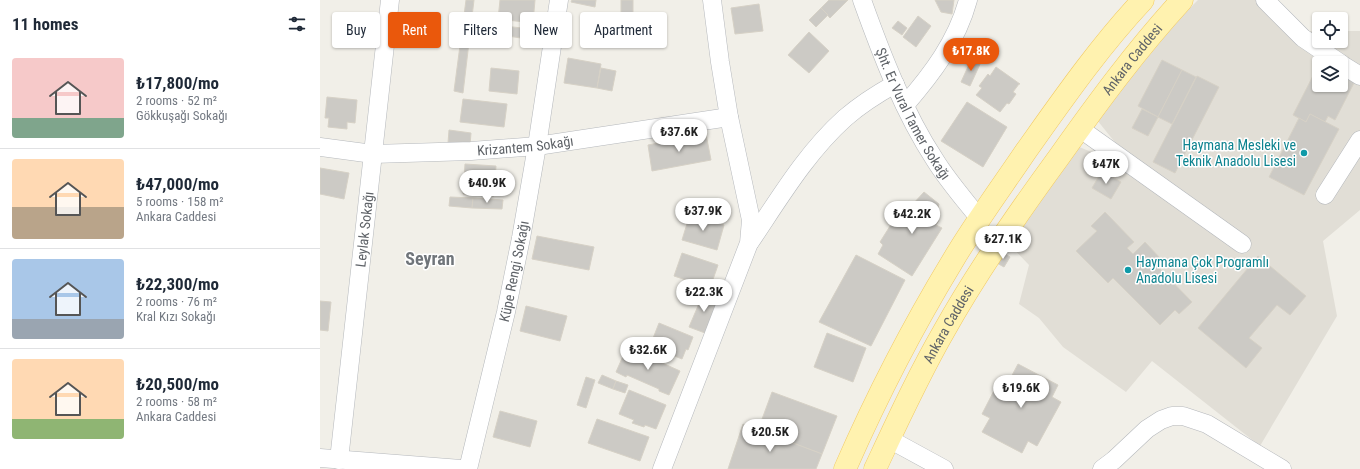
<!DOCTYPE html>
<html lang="en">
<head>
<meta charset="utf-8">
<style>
	body { margin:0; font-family:"Roboto Condensed",sans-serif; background:#f2f2f3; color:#1f2937; height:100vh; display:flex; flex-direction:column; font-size:15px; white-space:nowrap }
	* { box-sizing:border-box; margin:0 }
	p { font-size:13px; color:#747a83 }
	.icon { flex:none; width:22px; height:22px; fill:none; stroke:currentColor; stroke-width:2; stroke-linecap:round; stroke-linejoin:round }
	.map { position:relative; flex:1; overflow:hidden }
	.drawer { display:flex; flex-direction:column; background:#fff; width:320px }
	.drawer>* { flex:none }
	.hud { position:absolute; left:12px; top:12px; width:380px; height:36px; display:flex; gap:8px }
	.buttons { position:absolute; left:992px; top:12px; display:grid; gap:8px }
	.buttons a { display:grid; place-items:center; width:36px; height:36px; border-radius:4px; background:#fff; box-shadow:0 1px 3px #0004; font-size:20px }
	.price { position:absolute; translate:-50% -34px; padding:0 9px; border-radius:14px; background:#fff; color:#222; font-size:13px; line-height:26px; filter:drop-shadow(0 1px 2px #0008) }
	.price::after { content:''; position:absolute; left:50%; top:24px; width:12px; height:9px; margin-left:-6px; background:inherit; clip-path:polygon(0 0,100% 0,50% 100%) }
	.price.current { background:#ea580c; color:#fff }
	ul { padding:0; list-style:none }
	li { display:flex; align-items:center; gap:12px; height:100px; padding:0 12px }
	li+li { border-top:1px solid #e0e1e3 }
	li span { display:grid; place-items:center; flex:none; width:112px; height:80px; border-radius:4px; color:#555 }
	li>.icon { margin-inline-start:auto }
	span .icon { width:48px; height:48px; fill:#fffc; stroke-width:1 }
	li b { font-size:17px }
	h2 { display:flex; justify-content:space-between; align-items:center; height:48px; padding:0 12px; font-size:17px }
	.chip { padding:0 14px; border-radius:4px; background:#fff; box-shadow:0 1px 3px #0004; font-size:14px; line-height:36px }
	.chip.current { background:#ea580c; color:#fff }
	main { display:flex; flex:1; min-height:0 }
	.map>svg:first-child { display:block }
</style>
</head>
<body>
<main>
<section class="drawer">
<h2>11 homes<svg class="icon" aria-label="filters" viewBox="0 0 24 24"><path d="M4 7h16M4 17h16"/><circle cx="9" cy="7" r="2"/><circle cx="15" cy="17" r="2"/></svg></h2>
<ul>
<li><span style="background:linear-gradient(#f6c9c9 75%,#7fa58c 0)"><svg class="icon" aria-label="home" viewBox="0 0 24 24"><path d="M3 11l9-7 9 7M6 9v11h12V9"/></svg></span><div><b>₺17,800/mo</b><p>2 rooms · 52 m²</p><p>Gökkuşağı Sokağı</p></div></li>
<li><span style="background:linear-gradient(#ffd9b3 60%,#b9a48a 0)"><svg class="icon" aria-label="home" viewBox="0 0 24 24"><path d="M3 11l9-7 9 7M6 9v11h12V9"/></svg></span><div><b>₺47,000/mo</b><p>5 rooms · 158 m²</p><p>Ankara Caddesi</p></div></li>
<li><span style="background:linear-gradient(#a9c7e8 75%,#9aa5b1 0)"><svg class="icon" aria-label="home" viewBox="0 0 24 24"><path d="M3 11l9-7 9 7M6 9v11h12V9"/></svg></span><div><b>₺22,300/mo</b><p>2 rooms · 76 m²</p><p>Kral Kızı Sokağı</p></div></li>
<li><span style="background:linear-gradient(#ffd9b3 75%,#8fb573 0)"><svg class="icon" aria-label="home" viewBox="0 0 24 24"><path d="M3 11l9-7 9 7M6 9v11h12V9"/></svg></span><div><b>₺20,500/mo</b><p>2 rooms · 58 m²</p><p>Ankara Caddesi</p></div></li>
</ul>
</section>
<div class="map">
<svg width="1040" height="469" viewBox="0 0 1040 469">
	<rect width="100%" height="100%" fill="#f1efe8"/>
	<path fill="#e1ded6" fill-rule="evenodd" d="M878,0H953L985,31H999V41H1021V31H1040V210L1003,241L1017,316L940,446L832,361L806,392L743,347L719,318L699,304L709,265L687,242L757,146L788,159L798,146L777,120L845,33ZM999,63H1021V85H999Z"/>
	<g fill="#cccac5" stroke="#d6d1c6">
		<polygon points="146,0 154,0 143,93 134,91"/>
		<polygon points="180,0 215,0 213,23 178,19"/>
		<polygon points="252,0 276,0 275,7 251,2"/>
		<rect x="301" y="0" width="12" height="20"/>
		<polygon points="509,0 528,0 510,18 501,8"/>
		<polygon points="615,0 634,0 632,14 621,12"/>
		<polygon points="439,4 443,31 415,34 411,8"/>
		<polygon points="501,8 508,15 496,27 489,20"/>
		<polygon points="598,16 611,26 596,47 583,37"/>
		<polygon points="578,21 587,28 582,35 572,28"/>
		<polygon points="175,25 202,28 201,38 174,34"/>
		<polygon points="489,32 509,51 489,73 468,55"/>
		<polygon points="248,58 281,64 277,88 244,83"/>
		<polygon points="652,58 661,62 650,86 641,82"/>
		<polygon points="842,60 862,70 838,117 818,106"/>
		<polygon points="999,64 999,85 1021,85 1021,74 1035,81 1015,120 1008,116 1005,122 990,114 986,122 973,115"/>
		<polygon points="676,67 700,84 699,84 693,92 696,94 689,104 687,103 680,112 656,95 662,88 659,86 668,74 670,76"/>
		<polygon points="171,68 199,71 197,94 169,91"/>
		<polygon points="281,68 296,71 292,91 277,88"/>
		<polygon points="862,70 876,77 852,124 838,117"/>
		<polygon points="877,76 899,87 855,173 833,162"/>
		<polygon points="7,97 37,100 35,123 27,122 27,129 8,127 9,118 5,118"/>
		<polygon points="143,99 187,104 184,127 140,122"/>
		<polygon points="647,102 687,127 663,167 621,141"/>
		<polygon points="822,109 838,117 828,136 812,128"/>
		<polygon points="990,114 1019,129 984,195 949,177 979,118 986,122"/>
		<polygon points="129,130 151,133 150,145 128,143"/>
		<polygon points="386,134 391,160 332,171 328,145"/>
		<polygon points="145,164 176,166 174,196 143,194"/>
		<polygon points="0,168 29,173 24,199 0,194"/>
		<polygon points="782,171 801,182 791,199 772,188"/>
		<polygon points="604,192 619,204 616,218 619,220 616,225 622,228 592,276 558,254 563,245 560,242 577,215 581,217"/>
		<polygon points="130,197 153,198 152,208 129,206"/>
		<polygon points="153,198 183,200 182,209 152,208"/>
		<polygon points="785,212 814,242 807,248 813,254 825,242 840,258 834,263 872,302 859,314 855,310 840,325 793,278 788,283 756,251 777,231 771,226"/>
		<polygon points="370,214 404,225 397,250 362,240"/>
		<polygon points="217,236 274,247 269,270 212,259"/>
		<polygon points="682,252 690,257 684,267 675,262"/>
		<polygon points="362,253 398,265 390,288 354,276"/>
		<polygon points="536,255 585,280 551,346 499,322"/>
		<polygon points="938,256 986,296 970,315 957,305 929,338 942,348 926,368 878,328"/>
		<polygon points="384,292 399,298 385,333 369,327"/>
		<polygon points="0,301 11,302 8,331 0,330"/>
		<polygon points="206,306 247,316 240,341 200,331"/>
		<polygon points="339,323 373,337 368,350 366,349 362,359 330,346"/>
		<polygon points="507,333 546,348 533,382 494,367"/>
		<polygon points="307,347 360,371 349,395 339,391 339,389 307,375 306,377 296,372"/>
		<polygon points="698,364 738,385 732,397 741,402 717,446 708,441 702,453 662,432 670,418 662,414 681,377 689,381"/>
		<polygon points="282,375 296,381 293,389 278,383"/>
		<polygon points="266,377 275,380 266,408 257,405"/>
		<polygon points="296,381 308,385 305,393 293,389"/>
		<polygon points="309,390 346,405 336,429 325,425 324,427 312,423 314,420 299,414"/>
		<polygon points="452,392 517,416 502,454 438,430"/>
		<polygon points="180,411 217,421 210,447 173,437"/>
		<polygon points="277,419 329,437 320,461 268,443"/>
		<polygon points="423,424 502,454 496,469 408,469"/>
	</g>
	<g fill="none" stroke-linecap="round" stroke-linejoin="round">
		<defs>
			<g id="minor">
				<path id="s1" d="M542,0C561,53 584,113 615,160C628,181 644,199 659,218"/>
				<polyline points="945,0 983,38 1020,63"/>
				<polyline points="1021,64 1040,76"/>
				<path d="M585,105C612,74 637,41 648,0"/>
				<polyline points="759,128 922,244"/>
				<path id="s2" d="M0,147L53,154L151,151L217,146L409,117"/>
				<polyline points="1005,195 1040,140"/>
				<path d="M430,242C459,199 486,153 525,118C540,105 557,94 575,84"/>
				<polyline points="569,439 624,469"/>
				<polyline points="0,458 141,469"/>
				<path id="s3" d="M19,460L70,0"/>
				<path id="s4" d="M148,469L186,312L201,238L217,146L239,0"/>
				<polyline points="342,469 429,243 431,220 409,117 400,62 392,0"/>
				<polyline points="782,469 794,460 827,429 841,420 852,416 863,416 887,424 962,469"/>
			</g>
			<g id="major">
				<path d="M525,469C556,398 592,328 632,262C655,223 681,188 706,151C743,99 779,47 823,0"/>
				<path id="s5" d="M555,469C577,422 598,376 624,331C658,270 698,213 739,157C778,102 817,49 862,0"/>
			</g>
		</defs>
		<use href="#minor" stroke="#b5b8bc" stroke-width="19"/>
		<use href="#major" stroke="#f2c960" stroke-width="23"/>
		<use href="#minor" stroke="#fff" stroke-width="18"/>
		<use href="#major" stroke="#fff2af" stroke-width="22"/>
	</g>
	<g fill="#0f9aa8" stroke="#fff" stroke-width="1.5">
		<circle cx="984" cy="153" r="4"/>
		<circle cx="808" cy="270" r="4"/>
	</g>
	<g text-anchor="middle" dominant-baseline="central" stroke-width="3" stroke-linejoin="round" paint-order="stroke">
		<g font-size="14" fill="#5f6368" stroke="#fff">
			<text stroke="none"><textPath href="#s5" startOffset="485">Ankara Caddesi</textPath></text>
			<text stroke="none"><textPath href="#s1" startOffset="125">Şht. Er Vural Tamer Sokağı</textPath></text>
			<text stroke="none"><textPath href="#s2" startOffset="206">Krizantem Sokağı</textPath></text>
			<text stroke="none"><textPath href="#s3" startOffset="232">Leylak Sokağı</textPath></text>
			<text stroke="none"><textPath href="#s4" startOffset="203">Küpe Rengi Sokağı</textPath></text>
			<text stroke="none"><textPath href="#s5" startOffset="162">Ankara Caddesi</textPath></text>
		</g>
		<g font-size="14" fill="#0d838f" stroke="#fff" text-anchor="end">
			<text x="976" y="145">Haymana Mesleki ve<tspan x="976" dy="16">Teknik Anadolu Lisesi</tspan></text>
			<text x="816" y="262" text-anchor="start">Haymana Çok Programlı<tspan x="816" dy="16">Anadolu Lisesi</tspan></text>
		</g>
		<g font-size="18" font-weight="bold" fill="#70757a" stroke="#fff">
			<text x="110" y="258">Seyran</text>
		</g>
	</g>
</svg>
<div class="buttons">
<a><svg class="icon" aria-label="locate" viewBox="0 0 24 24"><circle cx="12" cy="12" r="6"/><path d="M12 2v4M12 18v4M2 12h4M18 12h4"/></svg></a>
<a><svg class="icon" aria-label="layers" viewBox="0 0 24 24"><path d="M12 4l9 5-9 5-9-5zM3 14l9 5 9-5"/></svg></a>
</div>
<b class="price current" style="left:651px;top:72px">₺17.8K</b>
<b class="price" style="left:359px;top:153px">₺37.6K</b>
<b class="price" style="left:786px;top:185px">₺47K</b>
<b class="price" style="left:167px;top:204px">₺40.9K</b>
<b class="price" style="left:383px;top:232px">₺37.9K</b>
<b class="price" style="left:592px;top:235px">₺42.2K</b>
<b class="price" style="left:683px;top:260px">₺27.1K</b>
<b class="price" style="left:384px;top:313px">₺22.3K</b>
<b class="price" style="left:328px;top:371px">₺32.6K</b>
<b class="price" style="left:701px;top:409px">₺19.6K</b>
<b class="price" style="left:450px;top:453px">₺20.5K</b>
<div class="hud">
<a class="chip">Buy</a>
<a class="chip current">Rent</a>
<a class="chip">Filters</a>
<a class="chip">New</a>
<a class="chip">Apartment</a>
</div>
</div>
</main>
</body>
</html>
